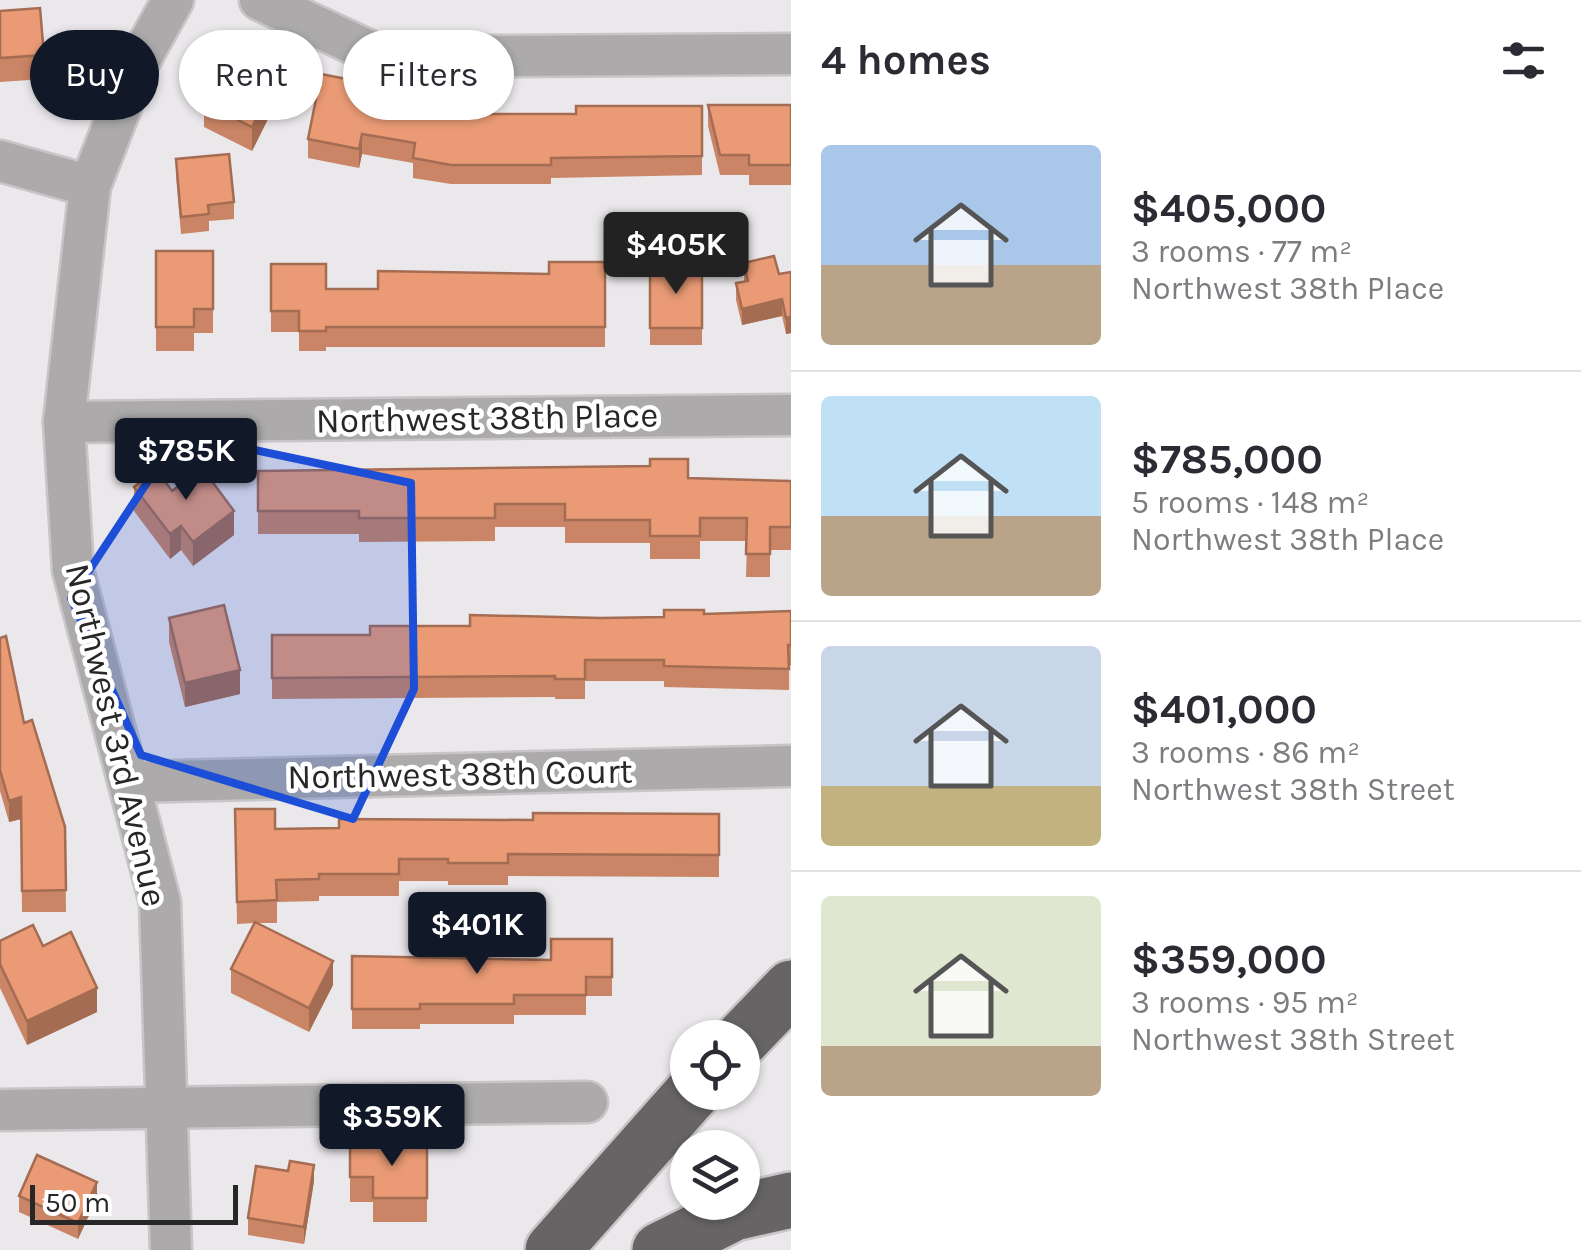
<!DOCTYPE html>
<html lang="en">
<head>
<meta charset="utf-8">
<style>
	body { margin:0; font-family:Karla,sans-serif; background:#f7f7f7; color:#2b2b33; height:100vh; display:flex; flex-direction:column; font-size:38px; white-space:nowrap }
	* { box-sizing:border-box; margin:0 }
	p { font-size:32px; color:#7c7c81 }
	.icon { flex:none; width:55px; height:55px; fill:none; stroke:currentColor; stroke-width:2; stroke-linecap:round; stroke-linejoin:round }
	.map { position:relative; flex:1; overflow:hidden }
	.side { display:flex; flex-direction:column; background:#fff; width:790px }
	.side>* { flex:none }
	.top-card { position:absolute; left:30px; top:30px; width:610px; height:90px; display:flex; gap:20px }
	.tools { position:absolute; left:670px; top:1020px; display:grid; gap:20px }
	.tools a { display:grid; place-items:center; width:90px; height:90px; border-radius:50%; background:#fff; box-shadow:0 2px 8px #0004; font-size:50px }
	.scale { position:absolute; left:30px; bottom:25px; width:208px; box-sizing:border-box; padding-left:10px; border:5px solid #282728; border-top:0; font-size:28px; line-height:35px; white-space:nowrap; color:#282728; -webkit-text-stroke:8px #fff; paint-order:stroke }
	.price { position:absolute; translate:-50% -85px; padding:0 22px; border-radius:10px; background:#111827; color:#fff; font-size:32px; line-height:65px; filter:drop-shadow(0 2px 5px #0008) }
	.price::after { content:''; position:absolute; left:50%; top:60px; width:30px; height:22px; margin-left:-15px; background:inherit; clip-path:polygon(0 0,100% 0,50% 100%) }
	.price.current { background:#222; color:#fff }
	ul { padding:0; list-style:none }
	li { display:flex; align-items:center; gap:30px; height:250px; padding:0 30px }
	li+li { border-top:2px solid #e1e1e2 }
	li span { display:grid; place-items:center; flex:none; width:280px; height:200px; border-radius:10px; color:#555 }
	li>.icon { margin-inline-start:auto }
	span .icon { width:120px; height:120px; fill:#fffc; stroke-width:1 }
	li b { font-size:42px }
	h2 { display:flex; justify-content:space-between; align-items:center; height:120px; padding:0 30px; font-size:42px }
	.tag { padding:0 35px; border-radius:45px; background:#fff; box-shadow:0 2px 8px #0004; font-size:35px; line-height:90px }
	.tag.current { background:#111827; color:#fff }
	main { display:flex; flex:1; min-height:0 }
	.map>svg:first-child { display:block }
</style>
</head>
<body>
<main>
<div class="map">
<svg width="791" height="1250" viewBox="0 0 791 1250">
	<rect width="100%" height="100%" fill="#ebe8eb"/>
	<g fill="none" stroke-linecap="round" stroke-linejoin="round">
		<defs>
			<g id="minor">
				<polyline points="260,0 382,57 791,54"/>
				<polyline points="0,161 90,186"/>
				<polyline points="64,422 791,415"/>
				<polyline points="129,782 791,766"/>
				<polyline points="0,1110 587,1102"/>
				<polyline points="171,1250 160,902 73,570 64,422 90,186 137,65 173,0"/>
			</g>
			<g id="highway">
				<polyline points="742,1039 791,988"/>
				<polyline points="553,1250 693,1092"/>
				<polyline points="660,1250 734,1213 791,1200"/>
			</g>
		</defs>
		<use href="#minor" stroke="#c8c5c8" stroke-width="45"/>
		<use href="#highway" stroke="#c8c5c8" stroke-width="60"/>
		<use href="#minor" stroke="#acaaab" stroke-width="40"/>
		<use href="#highway" stroke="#676465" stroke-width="55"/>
	</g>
	<g fill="#c98565">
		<polygon points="0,11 44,55 44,79 0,82"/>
		<polygon points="287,81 252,151 204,127 204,103"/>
		<polygon points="372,92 467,114 576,114 702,106 702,175 551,178 551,184 451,184 413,178 413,163 362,154 359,168 308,158 308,139"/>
		<polygon points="708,105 791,105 791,185 749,185 749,175 720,175 708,126"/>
		<polygon points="176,159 234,202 234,219 209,221 209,231 181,234 176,176"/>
		<polygon points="156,251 213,251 213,333 194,333 194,351 156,351"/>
		<polygon points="605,262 605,347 326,347 326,351 299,351 299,332 271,332 271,264 326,289 378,289 549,274"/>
		<polygon points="744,263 779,274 791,272 791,333 786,334 782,316 742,325 736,300 736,283 744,281"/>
		<rect x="650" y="266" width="52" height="79"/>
		<polygon points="258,471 791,481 791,550 770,550 770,577 746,577 747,541 700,541 700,559 650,559 650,543 565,543 565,527 495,527 495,541 359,542 359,534 258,534"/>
		<polygon points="134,487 172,491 234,535 193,566 181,550 170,559 134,511"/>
		<polygon points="791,611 791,665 789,666 789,690 664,687 664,681 585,681 585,699 555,699 555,697 272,699 272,635 370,635 470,626"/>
		<polygon points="169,618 240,694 185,707 169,642"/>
		<polygon points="0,638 24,723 65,827 66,912 22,912 21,819 9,822 0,791"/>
		<polygon points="235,809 275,829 719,814 719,877 508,876 508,885 448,885 448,881 399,881 399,896 319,896 319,901 277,902 277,923 258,923 333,985 309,1032 231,993 231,969 254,923 237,924"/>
		<polygon points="612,939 612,996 586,996 586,1015 514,1015 514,1024 420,1024 420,1029 352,1029 352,956 551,960"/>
		<polygon points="0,941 43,946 97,1012 27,1045 0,988"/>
		<polygon points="350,1144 427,1144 427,1222 373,1222 373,1202 350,1202"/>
		<polygon points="288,1171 314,1181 304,1244 248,1235 248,1218"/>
		<polygon points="19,1196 97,1198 78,1239 19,1212"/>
	</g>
	<g fill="#a46c52">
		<polygon points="287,57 287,81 252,151 252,127"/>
		<polygon points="362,134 362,154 359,168 359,149"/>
		<polygon points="782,299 782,316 742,325 742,309"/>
		<polygon points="791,317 791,333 786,334 786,318"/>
		<polygon points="234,511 234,535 193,566 193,542"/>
		<polygon points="181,526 181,550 170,559 170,534"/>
		<polygon points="240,670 240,694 185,707 185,683"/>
		<polygon points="21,797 21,819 9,822 9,801"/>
		<polygon points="333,961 333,985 309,1032 309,1008"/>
		<polygon points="97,988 97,1012 27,1045 27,1021"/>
		<polygon points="314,1165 314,1181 304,1244 304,1227"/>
		<polygon points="97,1182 97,1198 78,1239 78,1223"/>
	</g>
	<g fill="#ea9b75" stroke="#a46c52" stroke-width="2.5">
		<polygon points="40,8 44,55 0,58 0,11"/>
		<polygon points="239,33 287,57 252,127 204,103"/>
		<polygon points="321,74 372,84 370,91 467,109 466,114 576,114 576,106 702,106 702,156 551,158 551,165 451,165 413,158 415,143 362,134 359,149 308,139"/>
		<polygon points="708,105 791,105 791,165 749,165 749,155 720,155"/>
		<polygon points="229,154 234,202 208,205 209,214 181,217 176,159"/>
		<polygon points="156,251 213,251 213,309 194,309 194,327 156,327"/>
		<polygon points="774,256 779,274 791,272 791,317 786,318 782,299 742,309 736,283 748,281 744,263"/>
		<polygon points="549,262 605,262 605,327 326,327 326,331 299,331 299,311 271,311 271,264 326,264 326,289 378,289 378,271 549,274"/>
		<rect x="650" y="266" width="52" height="62"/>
		<polygon points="650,459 688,459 688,478 791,481 791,527 770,527 770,554 746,554 747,518 700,518 700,536 650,536 650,520 565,520 565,504 495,504 495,518 359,518 359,511 258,511 258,471 650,466"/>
		<polygon points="202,468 234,511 193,542 181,526 170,534 134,487 157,470 172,491"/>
		<polygon points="224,605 240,670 185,683 169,618"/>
		<polygon points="664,610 704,610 704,614 791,611 791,645 788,645 789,669 664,666 664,660 585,660 585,679 555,679 555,676 272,678 272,635 370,635 370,626 470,626 470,615 601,618 664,617"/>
		<polygon points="6,636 24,723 32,720 65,827 66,890 22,891 21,797 9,801 0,770 0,638"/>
		<polygon points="235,809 275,809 275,829 339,828 339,819 533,820 533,813 719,814 719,855 508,854 508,863 448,863 448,859 399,859 399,874 319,874 319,879 276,880 277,900 237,902"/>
		<polygon points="255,922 333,961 309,1008 231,969"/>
		<polygon points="33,925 43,946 71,932 97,988 27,1021 0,964 0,941"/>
		<polygon points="551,939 612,939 612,977 586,977 586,995 514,995 514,1004 420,1004 420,1009 352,1009 352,956 551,960"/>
		<polygon points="350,1144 427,1144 427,1198 373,1198 373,1177 350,1177"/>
		<polygon points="37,1155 97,1182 78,1223 19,1196"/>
		<polygon points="290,1161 314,1165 304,1227 248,1218 256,1166 288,1171"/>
	</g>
	<path fill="#1d4ed8" fill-opacity="0.2" stroke="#1d4ed8" stroke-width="8" stroke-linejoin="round" d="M179,434L411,483L414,689L353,819L141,755L71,598Z"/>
	<g text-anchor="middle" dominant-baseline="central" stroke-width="9" stroke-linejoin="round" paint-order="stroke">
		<g font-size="35" fill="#282728" stroke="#fff">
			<text transform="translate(487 418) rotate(-1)">Northwest 38th Place</text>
			<text transform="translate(116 735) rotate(77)">Northwest 3rd Avenue</text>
			<text transform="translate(460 774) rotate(-1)">Northwest 38th Court</text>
		</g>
	</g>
</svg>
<div class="tools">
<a><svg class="icon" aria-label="locate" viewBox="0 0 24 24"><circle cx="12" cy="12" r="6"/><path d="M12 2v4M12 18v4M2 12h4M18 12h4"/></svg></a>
<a><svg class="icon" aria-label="layers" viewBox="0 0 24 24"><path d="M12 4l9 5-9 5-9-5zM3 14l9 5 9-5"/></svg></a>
</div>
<div class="scale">50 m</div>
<b class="price current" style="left:676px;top:297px">$405K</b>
<b class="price" style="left:186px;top:503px">$785K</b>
<b class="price" style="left:477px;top:977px">$401K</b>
<b class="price" style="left:392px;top:1169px">$359K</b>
<div class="top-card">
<a class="tag current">Buy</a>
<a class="tag">Rent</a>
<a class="tag">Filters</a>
</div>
</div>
<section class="side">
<h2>4 homes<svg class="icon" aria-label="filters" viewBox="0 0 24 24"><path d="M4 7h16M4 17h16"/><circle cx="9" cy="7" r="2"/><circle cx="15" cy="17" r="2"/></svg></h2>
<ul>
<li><span style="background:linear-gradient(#a9c7e8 60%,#b9a48a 0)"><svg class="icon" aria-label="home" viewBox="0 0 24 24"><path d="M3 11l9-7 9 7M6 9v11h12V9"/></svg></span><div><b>$405,000</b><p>3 rooms · 77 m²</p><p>Northwest 38th Place</p></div></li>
<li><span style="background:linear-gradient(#bfe0f5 60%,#b9a48a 0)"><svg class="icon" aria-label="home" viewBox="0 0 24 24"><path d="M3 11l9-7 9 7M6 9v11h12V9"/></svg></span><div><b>$785,000</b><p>5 rooms · 148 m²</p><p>Northwest 38th Place</p></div></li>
<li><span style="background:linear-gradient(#c9d6e8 70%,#c2b280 0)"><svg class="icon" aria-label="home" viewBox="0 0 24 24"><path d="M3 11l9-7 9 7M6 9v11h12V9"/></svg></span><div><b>$401,000</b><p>3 rooms · 86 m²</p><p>Northwest 38th Street</p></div></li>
<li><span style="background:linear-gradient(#dfe7d0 75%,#b9a48a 0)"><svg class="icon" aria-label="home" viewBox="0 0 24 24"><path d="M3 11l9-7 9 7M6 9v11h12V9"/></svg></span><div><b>$359,000</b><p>3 rooms · 95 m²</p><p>Northwest 38th Street</p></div></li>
</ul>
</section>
</main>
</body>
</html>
